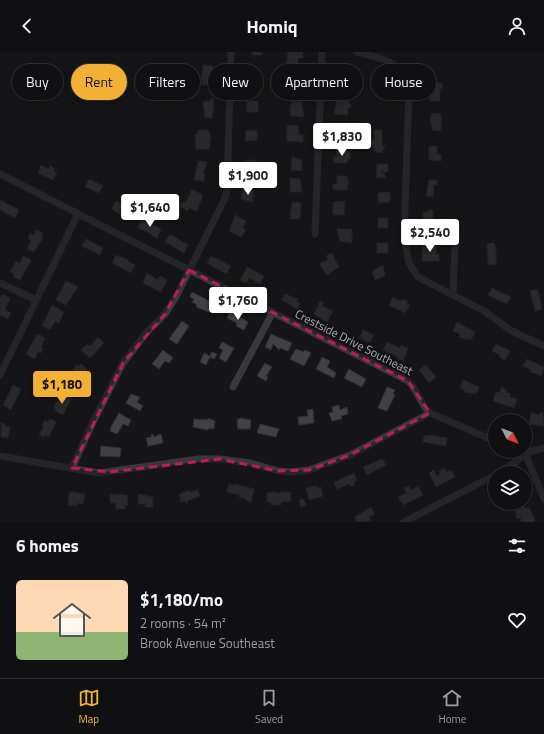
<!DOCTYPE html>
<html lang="en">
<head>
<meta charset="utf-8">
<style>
	body { margin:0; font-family:"Titillium Web",sans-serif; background:#19191b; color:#f1f3f6; height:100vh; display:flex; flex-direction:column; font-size:15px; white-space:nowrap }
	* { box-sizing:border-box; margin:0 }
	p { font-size:13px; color:#9c9d9f }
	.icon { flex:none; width:22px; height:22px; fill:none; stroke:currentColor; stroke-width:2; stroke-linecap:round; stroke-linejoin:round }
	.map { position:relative; height:470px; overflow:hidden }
	.drawer { display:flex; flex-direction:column; background:#101012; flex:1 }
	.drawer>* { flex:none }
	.hud { position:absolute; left:12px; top:12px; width:520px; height:36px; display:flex; gap:8px }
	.needle { width:26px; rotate:132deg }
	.buttons { position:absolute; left:488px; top:362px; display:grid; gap:8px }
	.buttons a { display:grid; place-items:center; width:44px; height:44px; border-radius:50%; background:#101012; box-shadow:0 2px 10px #0003,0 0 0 1px #303032; font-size:20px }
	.price { position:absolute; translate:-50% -34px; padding:0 9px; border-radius:4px; background:#fff; color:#222; font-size:13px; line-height:26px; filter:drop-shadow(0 1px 2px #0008) }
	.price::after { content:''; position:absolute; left:50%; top:24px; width:12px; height:9px; margin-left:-6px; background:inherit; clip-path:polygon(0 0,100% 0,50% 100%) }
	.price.current { background:#f2b134; color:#111 }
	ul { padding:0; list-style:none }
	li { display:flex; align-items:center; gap:12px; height:100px; padding:0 16px }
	li span { display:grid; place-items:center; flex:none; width:112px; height:80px; border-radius:6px; color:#555 }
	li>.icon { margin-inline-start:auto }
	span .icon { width:48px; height:48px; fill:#fffc; stroke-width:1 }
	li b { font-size:17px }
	h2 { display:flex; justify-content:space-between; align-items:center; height:48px; padding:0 16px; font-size:17px }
	.tag { padding:0 14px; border-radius:18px; background:#101012; box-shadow:0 2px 10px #0003,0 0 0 1px #303032; font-size:14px; line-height:36px }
	.tag.current { background:#f2b134; color:#111 }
	header { display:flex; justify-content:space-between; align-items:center; height:52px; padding:0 16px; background:#101012; font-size:18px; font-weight:700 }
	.dock { display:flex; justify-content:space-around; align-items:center; height:56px; border-top:1px solid #303032; background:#101012; font-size:11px; color:#9c9d9f }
	.dock a { display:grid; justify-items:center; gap:2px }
	.dock .current { color:#f2b134 }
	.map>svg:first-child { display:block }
</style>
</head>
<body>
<header><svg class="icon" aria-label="back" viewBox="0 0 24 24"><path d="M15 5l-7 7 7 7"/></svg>Homiq<svg class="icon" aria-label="person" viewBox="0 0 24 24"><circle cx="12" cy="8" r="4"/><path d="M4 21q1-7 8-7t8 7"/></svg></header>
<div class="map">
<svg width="544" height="470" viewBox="0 0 544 470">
	<rect width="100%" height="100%" fill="#161618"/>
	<g fill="#404145" stroke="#303034">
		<rect x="252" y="0" width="10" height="3"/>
		<polygon points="288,0 303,0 303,6 298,6 298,16 286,16"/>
		<polygon points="203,13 213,14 213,17 216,18 215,27 213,27 213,30 209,30 209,33 202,33 202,28 201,28"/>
		<rect x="248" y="18" width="11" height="10"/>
		<polygon points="338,19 351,21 349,31 339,30 340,26 337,25"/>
		<polygon points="292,25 299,28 299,32 303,34 301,41 287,40 286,28 292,28"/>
		<polygon points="437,30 443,32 443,37 440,36 440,49 430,49 430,38 428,38 428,31"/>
		<polygon points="211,46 214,46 212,66 205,66 203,50 211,48"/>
		<polygon points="337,48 349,48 349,52 351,52 351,56 348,55 348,63 334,62"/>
		<rect x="247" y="49" width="11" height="11"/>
		<polygon points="292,49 302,50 304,65 291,64 290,57"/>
		<polygon points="432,61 441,62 441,79 432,78 432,73 430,68"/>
		<polygon points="287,73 298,74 299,83 303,83 303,90 287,89"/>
		<polygon points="337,73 347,73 347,79 350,79 350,85 347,87 334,87"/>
		<polygon points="198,78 208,78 211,85 209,97 196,97 195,82 198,82"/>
		<polygon points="246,78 257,79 257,88 245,89"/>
		<polygon points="373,78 382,78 382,93 385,93 382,101 375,100 375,97 372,96 372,87 375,87"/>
		<polygon points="429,94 437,94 437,102 441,102 441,109 429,108"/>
		<polygon points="337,99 350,99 350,107 348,107 347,111 334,111 334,105 336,105"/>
		<polygon points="292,105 302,108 302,119 291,118"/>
		<polygon points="245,108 256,108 256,119 245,118"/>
		<polygon points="198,109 207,110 203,122 205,122 204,129 194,128"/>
		<polygon points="377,112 388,112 388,120 381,120 385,122 385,126 376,125"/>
		<polygon points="41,113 49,117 50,114 55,117 54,120 57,121 53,128 38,121"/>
		<polygon points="337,124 347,124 347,128 349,128 347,138 333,138 333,132 337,132"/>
		<polygon points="290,126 300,127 302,140 290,140"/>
		<polygon points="89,127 103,134 99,141 85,135"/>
		<polygon points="429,128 437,128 437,133 434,133 433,145 426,144"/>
		<polygon points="192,137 203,143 197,159 189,156 188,159 180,155 183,149 186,150"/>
		<polygon points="243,137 254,140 252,150 241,147"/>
		<polygon points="390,140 390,150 378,151 378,141"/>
		<polygon points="0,148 19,158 15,166 0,158"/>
		<polygon points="116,149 126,152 125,155 132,159 127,167 112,157"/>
		<polygon points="343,149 345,150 344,163 333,163 333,150"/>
		<polygon points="292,150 301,151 300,167 290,167"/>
		<polygon points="428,158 433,158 433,177 426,177 426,169 423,169 423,160 428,160"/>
		<polygon points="235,163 246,169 243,176 246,178 241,185 229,179"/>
		<rect x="378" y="166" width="10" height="10"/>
		<polygon points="142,167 148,170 149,168 153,170 152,172 161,177 157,186 151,183 152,182 138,176"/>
		<polygon points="337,177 352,177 352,191 340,189"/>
		<polygon points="36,178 43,181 41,185 43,186 34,200 27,197 31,188 28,187 30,181 34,183"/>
		<polygon points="170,182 188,193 184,201 165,190"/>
		<polygon points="86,187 103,196 100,203 82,194"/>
		<rect x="377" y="191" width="11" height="10"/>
		<polygon points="423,191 436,191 436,202 439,202 439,209 422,209"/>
		<polygon points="494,191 496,197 496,212 488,213 487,192"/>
		<polygon points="332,201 339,215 327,223 319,212 328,208 326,204"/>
		<polygon points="116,203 129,208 128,209 135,213 131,221 112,211"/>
		<polygon points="23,204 31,208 30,211 20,228 13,225 14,222 10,220 16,209 20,211"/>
		<polygon points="211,204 231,214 226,222 207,211"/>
		<polygon points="383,213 385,224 375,228 372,220 374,220 373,218"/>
		<polygon points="247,215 264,224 260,232 249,226 246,231 240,228"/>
		<polygon points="147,221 158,228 160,224 167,228 161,240 143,231"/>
		<polygon points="66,229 78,235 66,253 56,248"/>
		<polygon points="492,236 511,245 507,252 488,243"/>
		<polygon points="538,237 542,257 535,259 530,239"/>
		<polygon points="192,240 213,251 209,260 196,255 197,253 192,250 194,247 190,245"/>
		<polygon points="2,242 10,246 5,258 11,261 8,267 0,263 0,247"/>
		<polygon points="285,242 298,247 297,250 300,251 297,257 282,248"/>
		<polygon points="393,245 399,249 399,247 402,249 403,247 408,250 406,252 410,253 405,261 389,253"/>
		<polygon points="320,249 324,251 322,254 333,259 327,271 314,262"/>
		<polygon points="52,253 64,260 59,271 55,269 50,278 42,274"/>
		<polygon points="230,259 248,270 244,278 236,274 237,271 227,266"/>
		<polygon points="182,269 189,274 177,292 169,287"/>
		<polygon points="457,270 475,280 471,288 468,286 467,288 459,285 460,282 453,279"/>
		<polygon points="363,278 374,283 370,291 360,286"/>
		<polygon points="37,282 45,286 41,295 43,296 41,301 38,300 35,307 26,302"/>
		<polygon points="271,282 292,291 288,299 280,296 279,298 273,292 271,298 265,295"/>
		<polygon points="98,285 104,291 90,306 81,298 87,292 90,294"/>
		<polygon points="222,290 234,296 226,310 219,306 223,298 219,296"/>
		<polygon points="387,290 400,296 401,293 408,296 403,309 397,306 398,305 383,298"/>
		<polygon points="496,292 510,299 506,307 504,308 499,305 500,303 492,299"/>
		<polygon points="296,297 304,300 305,298 311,301 304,314 290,307"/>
		<polygon points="163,298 173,306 169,311 165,309 159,317 152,312"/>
		<polygon points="212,300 217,302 214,307 210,305 206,313 200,310 204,301 210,304"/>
		<polygon points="322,305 330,309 327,315 336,321 334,326 316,317"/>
		<polygon points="527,307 544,315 542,324 530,320 531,318 523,314"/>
		<polygon points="265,311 272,315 266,324 268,325 266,329 257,324"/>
		<polygon points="81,312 87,317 84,321 86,322 78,332 71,327 76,321 72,318 77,313 79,314"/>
		<polygon points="426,313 436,325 429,331 419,318"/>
		<polygon points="349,317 366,327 362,335 344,326"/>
		<polygon points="463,328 479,335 476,342 464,340 465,338 460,336"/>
		<polygon points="13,333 21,337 11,358 3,353"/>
		<polygon points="387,335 395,338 393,342 395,343 387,359 378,356"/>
		<polygon points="502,335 507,338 506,340 511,342 510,345 517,347 514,356 493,349 496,340 499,341"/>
		<polygon points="131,342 140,345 137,350 143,354 140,359 126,351"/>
		<polygon points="64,343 71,347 63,363 55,359 56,356 54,355 57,349 60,350"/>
		<polygon points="339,353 340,358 347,355 348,362 341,364 342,367 332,369 329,361 333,360 332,355"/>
		<polygon points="313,357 314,371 299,373 298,365 308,364 307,358"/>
		<polygon points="119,361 131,368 128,374 123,372 117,382 110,379 111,375"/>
		<polygon points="531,361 539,363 540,361 543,361 544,374 529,372"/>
		<polygon points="208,366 215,369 214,377 209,376 208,378 193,375 194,367 208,368"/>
		<polygon points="240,366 251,368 250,377 238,377 237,368"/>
		<polygon points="50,367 56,370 49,385 45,383 44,385 39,383 44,374 42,373 45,368 48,370"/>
		<polygon points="1,371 5,372 5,374 10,375 8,386 1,385"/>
		<polygon points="260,372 279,377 276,385 257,381"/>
		<polygon points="153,382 154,385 161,382 163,391 148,394 146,386 151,385 151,383"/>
		<polygon points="430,383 447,386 446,394 423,390 424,384"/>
		<polygon points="101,394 121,396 120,405 100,404"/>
		<polygon points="382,407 386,413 367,423 363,415"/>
		<polygon points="444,416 446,420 451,418 455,425 436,435 429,421 434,418 437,424 440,422 439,419"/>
		<polygon points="354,421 357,428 354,430 354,434 350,434 349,432 337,437 334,430"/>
		<polygon points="229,432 235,434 235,432 254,437 251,450 248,450 246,447 239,445 239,443 227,440"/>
		<polygon points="317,434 317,436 321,435 323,444 309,448 306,436"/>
		<polygon points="409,434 411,438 418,434 423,443 403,453 398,445 406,441 404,436"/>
		<polygon points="190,438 190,440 198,438 200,444 187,449 188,451 186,452 185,449 181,451 179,442"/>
		<polygon points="72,440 85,442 83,452 77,451 77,454 73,452 72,454 68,453 69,441"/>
		<polygon points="274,440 280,442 280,440 291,440 291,449 281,450 281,453 271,453 271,450 267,450 267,441"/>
		<polygon points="110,442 127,443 128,453 125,453 125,457 115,457 116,451 110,451"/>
		<polygon points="138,442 153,445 153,455 145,455 145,452 138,452"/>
		<polygon points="304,447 306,454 301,455 299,448"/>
		<polygon points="524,451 525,456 529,456 531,459 535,470 521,470 521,466 517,467 514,454"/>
		<polygon points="371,455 375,462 369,465 371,469 357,470 355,465"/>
	</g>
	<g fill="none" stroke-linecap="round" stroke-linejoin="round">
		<g stroke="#37383d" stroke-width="7">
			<path d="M357,0C380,6 406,10 409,39L404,185L409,211L418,225L484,259L510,278L544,294"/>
			<path d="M0,122L408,329C418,337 420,353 430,361L495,389"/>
			<polyline points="315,182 322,0"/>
			<polyline points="0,231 36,248"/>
			<polyline points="453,243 456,172"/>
			<polyline points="0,323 78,162"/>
			<polyline points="233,335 273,260"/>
			<polyline points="518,399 525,401 544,396"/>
			<polyline points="0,404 99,421 199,407 220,407 250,411 278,419 290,420 309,418 350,403 430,361"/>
			<polyline points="72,416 93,370 123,311 146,281 165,262 176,245 225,146 227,137 231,0"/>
			<polyline points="498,421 517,409 525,401 544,447"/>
			<polyline points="404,470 495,423"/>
		</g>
	</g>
	<path d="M0 0H544V470H0ZM189,218L408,329L430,361L350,403L309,418L278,419L220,407L109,420L72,416L123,311L165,262Z" fill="#161618" fill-opacity=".55" fill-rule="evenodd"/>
	<path fill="none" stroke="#c2185b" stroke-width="3" stroke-dasharray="8 5" stroke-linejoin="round" d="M189,218L408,329L430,361L350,403L309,418L278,419L220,407L109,420L72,416L123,311L165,262Z"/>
	<g text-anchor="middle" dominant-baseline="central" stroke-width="4" stroke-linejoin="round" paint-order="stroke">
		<g font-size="12" fill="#a8adb8" stroke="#111113">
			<text transform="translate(354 290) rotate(27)">Crestside Drive Southeast</text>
		</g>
	</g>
</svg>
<div class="buttons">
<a><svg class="needle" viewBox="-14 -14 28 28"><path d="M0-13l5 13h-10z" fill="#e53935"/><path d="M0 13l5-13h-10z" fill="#9c9d9f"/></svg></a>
<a><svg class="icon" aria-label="layers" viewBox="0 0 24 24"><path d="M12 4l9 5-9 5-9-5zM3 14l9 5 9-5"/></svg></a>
</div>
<b class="price" style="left:342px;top:105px">$1,830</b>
<b class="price" style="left:248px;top:144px">$1,900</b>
<b class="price" style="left:150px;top:176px">$1,640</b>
<b class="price" style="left:430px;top:201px">$2,540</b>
<b class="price" style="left:238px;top:269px">$1,760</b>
<b class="price current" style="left:62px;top:353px">$1,180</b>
<div class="hud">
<a class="tag">Buy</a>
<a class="tag current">Rent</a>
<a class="tag">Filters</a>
<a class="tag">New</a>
<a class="tag">Apartment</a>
<a class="tag">House</a>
</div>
</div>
<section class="drawer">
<h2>6 homes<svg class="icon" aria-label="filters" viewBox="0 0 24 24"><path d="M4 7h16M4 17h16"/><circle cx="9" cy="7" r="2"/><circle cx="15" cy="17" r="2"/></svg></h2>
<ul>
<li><span style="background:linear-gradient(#ffd9b3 65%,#8fb573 0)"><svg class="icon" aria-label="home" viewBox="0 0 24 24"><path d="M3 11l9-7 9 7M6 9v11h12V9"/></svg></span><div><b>$1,180/mo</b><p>2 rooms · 54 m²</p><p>Brook Avenue Southeast</p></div><svg class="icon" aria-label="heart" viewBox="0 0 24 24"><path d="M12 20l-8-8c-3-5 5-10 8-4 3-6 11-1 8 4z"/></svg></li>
</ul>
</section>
<nav class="dock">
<a class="current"><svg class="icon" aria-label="map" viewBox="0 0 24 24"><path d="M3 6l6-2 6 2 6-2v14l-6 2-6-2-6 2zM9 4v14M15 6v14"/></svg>Map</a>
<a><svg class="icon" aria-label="saved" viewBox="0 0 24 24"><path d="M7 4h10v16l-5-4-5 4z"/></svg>Saved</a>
<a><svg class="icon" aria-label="home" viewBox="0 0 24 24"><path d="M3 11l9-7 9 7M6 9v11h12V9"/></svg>Home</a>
</nav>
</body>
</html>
